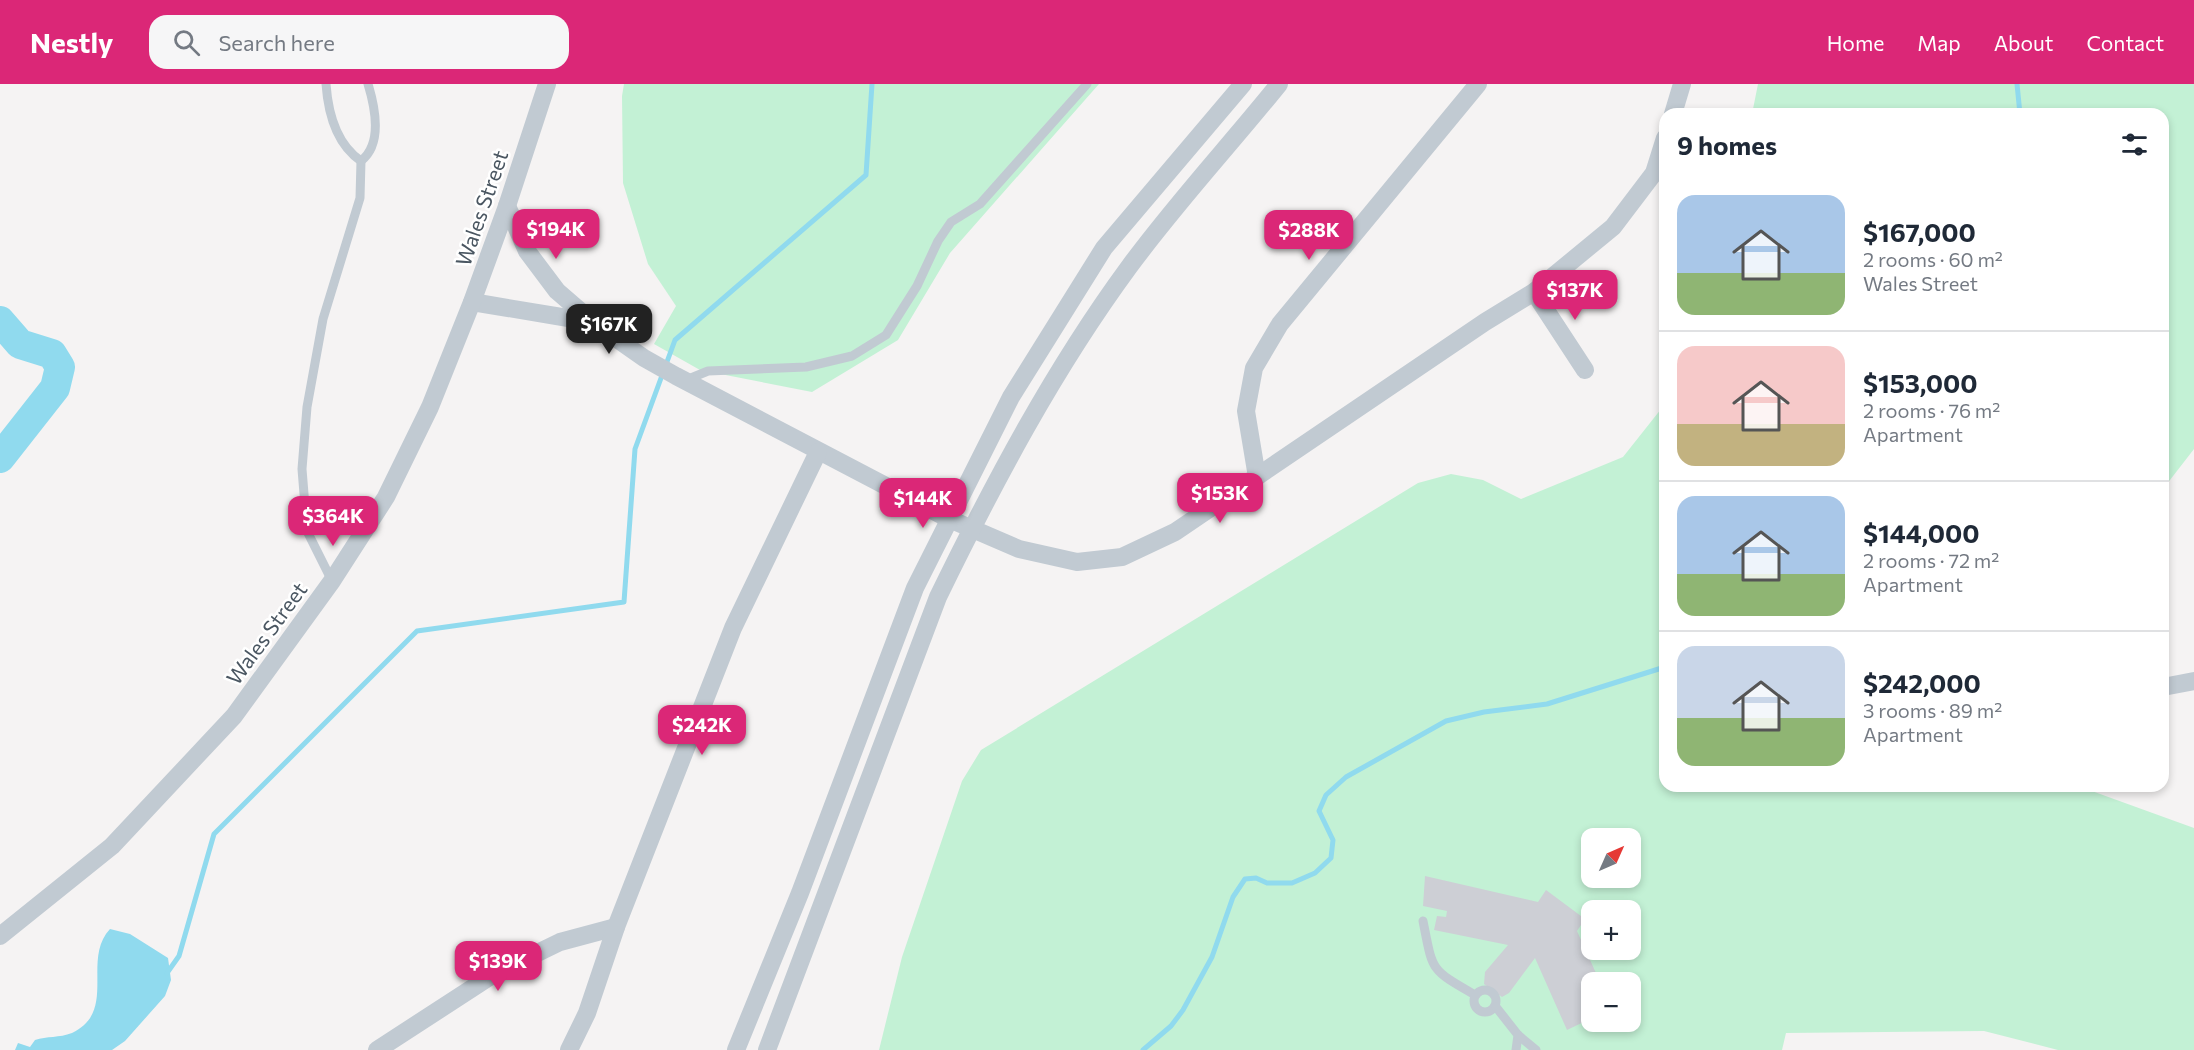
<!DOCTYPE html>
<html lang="en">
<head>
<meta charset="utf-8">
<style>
	body { margin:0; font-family:Commissioner,sans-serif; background:#f6f6f7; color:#1f2937; height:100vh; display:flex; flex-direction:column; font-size:22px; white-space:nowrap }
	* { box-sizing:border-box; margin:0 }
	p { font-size:20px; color:#747a83 }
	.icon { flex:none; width:33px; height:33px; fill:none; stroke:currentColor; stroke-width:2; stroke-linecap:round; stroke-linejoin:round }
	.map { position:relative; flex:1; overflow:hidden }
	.panel { position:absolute; left:1659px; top:24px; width:510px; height:684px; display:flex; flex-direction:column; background:#fff; border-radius:18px; box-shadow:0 3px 9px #0003 }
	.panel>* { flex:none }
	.needle { width:39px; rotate:45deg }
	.buttons { position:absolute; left:1581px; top:744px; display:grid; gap:12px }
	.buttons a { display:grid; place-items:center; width:60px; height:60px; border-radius:12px; background:#fff; box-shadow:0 3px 9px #0003; font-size:30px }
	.price { position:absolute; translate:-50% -51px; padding:0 14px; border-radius:12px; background:#db2777; color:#fff; font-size:20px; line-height:39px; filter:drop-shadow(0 2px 3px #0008) }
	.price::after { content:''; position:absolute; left:50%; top:36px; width:18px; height:14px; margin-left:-9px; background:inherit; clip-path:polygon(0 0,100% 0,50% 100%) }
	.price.on { background:#222; color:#fff }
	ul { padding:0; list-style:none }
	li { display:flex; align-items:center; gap:18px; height:150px; padding:0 18px }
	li+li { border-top:2px solid #e0e1e3 }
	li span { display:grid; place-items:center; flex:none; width:168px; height:120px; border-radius:18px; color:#555 }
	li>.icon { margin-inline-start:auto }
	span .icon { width:72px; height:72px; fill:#fffc; stroke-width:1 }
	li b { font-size:26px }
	h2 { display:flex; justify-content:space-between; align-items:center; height:72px; padding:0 18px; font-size:26px }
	header { display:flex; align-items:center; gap:36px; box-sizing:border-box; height:84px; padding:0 30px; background:#db2777; color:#fff }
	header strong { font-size:28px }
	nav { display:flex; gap:33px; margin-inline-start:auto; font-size:21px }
	.search { width:420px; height:54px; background:#f6f6f7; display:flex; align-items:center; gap:15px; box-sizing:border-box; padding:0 21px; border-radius:18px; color:#747a83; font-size:22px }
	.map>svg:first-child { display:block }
</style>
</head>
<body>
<header>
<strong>Nestly</strong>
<div class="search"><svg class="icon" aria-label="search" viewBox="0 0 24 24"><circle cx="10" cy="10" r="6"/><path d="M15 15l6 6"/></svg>Search here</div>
<nav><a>Home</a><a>Map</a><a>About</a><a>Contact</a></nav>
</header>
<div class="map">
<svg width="2194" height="966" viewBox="0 0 2194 966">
	<rect width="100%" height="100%" fill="#f5f3f3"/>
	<g fill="#c3f1d5" fill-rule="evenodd">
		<polygon points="624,0 1099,0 950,169 898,256 812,308 700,286 654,260 676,222 648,180 623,99 622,12"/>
		<polygon points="1758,0 2194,0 2194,365 2163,405 2163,30 1752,30"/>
		<path d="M1665,320V702H2078L2194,744V966H2058L1984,947L1786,949L1782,966H879L902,873L962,697L981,666L1418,399L1451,390L1483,396L1521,415L1623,373ZM1592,754H1630V794H1592ZM1592,826H1630V866H1592ZM1592,898H1630V938H1592Z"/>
	</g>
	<path fill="#90daee" d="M110,845L130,850L168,874L171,896L165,912L125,957L112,966H15L18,959L30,963L35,956C47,952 59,954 72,949C118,927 81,876 110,845Z"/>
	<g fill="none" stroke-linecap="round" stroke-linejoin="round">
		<g stroke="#90daee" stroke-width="5">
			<polyline points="2017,0 2020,30"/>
			<polyline points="167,889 179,872 214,750 417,547 624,518 635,365 675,256 866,91 872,0"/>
			<polyline points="1143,966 1171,942 1183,926 1212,873 1233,813 1245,795 1256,794 1267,799 1292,799 1315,789 1331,774 1333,756 1319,727 1326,711 1346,693 1446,637 1484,628 1547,620 1665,583"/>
		</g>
		<polyline stroke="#90daee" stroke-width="30" points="0,237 20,260 52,270 60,283 55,304 0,374"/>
	</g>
	<polygon fill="#cdcfd5" points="1425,792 1538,818 1546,806 1585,835 1577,847 1600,898 1592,898 1592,934 1567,946 1535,874 1509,909 1502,913 1484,900 1485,888 1508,861 1434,846 1437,832 1446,833 1447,827 1423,822"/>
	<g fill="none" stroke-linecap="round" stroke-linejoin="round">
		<g stroke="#c1cad2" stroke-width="9">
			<path d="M326,0C328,28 336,60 361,77C383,60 375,23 368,0"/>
			<polyline points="686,296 708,287 806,283 852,272 886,251 917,202 938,157 951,138 980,120 1087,0"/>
			<polyline points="332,497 307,447 302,385 307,323 323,235 360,114 361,77"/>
			<path d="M1423,837C1433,888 1430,885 1475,911"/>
			<circle cx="1485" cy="917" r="11"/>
			<polyline points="1496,923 1518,951 1516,966"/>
			<polyline points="1518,951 1536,966"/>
		</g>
		<g stroke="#c1cad2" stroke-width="18">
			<polyline points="1673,30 1682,0"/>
			<polyline points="507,122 527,167 557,207 594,239 644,274 676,292 947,434 1019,465 1077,478 1122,473 1175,448 1485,238 1534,208 1613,143 1654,89 1665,54"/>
			<polyline points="1534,208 1585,286"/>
			<polyline points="472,218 592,238"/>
			<polyline points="1257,393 1246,327 1254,284 1280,240 1478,0"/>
			<polyline points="2163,603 2194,597"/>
			<polyline points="0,852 112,762 234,632 332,497 386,413 430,323 472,218 507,122 547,0"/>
			<polyline points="377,966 494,890 560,858 616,843"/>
			<polyline points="569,966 587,929 616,843 733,544 818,368"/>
			<polyline points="736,966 800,809 915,504 1011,313 1104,164 1243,0"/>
			<path d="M767,966L938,513C994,398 1054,285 1129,183C1176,119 1230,61 1279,0"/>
		</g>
	</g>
	<g text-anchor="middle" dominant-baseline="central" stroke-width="5" stroke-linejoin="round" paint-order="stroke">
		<g font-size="21" fill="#4a5661" stroke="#fff">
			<text transform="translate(481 124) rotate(-71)">Wales Street</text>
			<text transform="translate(266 549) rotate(-54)">Wales Street</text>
		</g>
	</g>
</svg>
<div class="buttons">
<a><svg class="needle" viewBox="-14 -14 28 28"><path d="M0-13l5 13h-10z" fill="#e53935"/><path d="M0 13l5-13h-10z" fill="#747a83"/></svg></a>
<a>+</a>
<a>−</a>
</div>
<b class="price" style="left:556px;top:176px">$194K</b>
<b class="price" style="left:1309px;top:177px">$288K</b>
<b class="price" style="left:1575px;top:237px">$137K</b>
<b class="price on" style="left:609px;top:271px">$167K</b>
<b class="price" style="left:1220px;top:440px">$153K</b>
<b class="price" style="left:923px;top:445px">$144K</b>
<b class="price" style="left:333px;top:463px">$364K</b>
<b class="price" style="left:702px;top:672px">$242K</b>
<b class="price" style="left:498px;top:908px">$139K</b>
<section class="panel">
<h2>9 homes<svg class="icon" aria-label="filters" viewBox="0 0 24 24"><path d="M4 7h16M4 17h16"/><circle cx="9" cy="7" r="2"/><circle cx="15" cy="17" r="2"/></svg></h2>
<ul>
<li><span style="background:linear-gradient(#a9c7e8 65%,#8fb573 0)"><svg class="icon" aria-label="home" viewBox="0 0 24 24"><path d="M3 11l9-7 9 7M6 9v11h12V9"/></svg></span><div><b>$167,000</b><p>2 rooms · 60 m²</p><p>Wales Street</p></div></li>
<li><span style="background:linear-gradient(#f6c9c9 65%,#c2b280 0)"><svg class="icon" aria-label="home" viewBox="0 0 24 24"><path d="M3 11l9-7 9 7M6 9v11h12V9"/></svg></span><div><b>$153,000</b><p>2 rooms · 76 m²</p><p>Apartment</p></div></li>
<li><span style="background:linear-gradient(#a9c7e8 65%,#8fb573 0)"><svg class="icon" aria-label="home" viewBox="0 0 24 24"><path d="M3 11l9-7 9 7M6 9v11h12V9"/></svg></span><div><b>$144,000</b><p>2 rooms · 72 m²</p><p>Apartment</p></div></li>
<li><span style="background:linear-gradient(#c9d6e8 60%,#8fb573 0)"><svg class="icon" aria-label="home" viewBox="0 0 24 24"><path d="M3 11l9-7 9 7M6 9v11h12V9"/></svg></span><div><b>$242,000</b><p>3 rooms · 89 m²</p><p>Apartment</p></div></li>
</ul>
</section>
</div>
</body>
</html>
